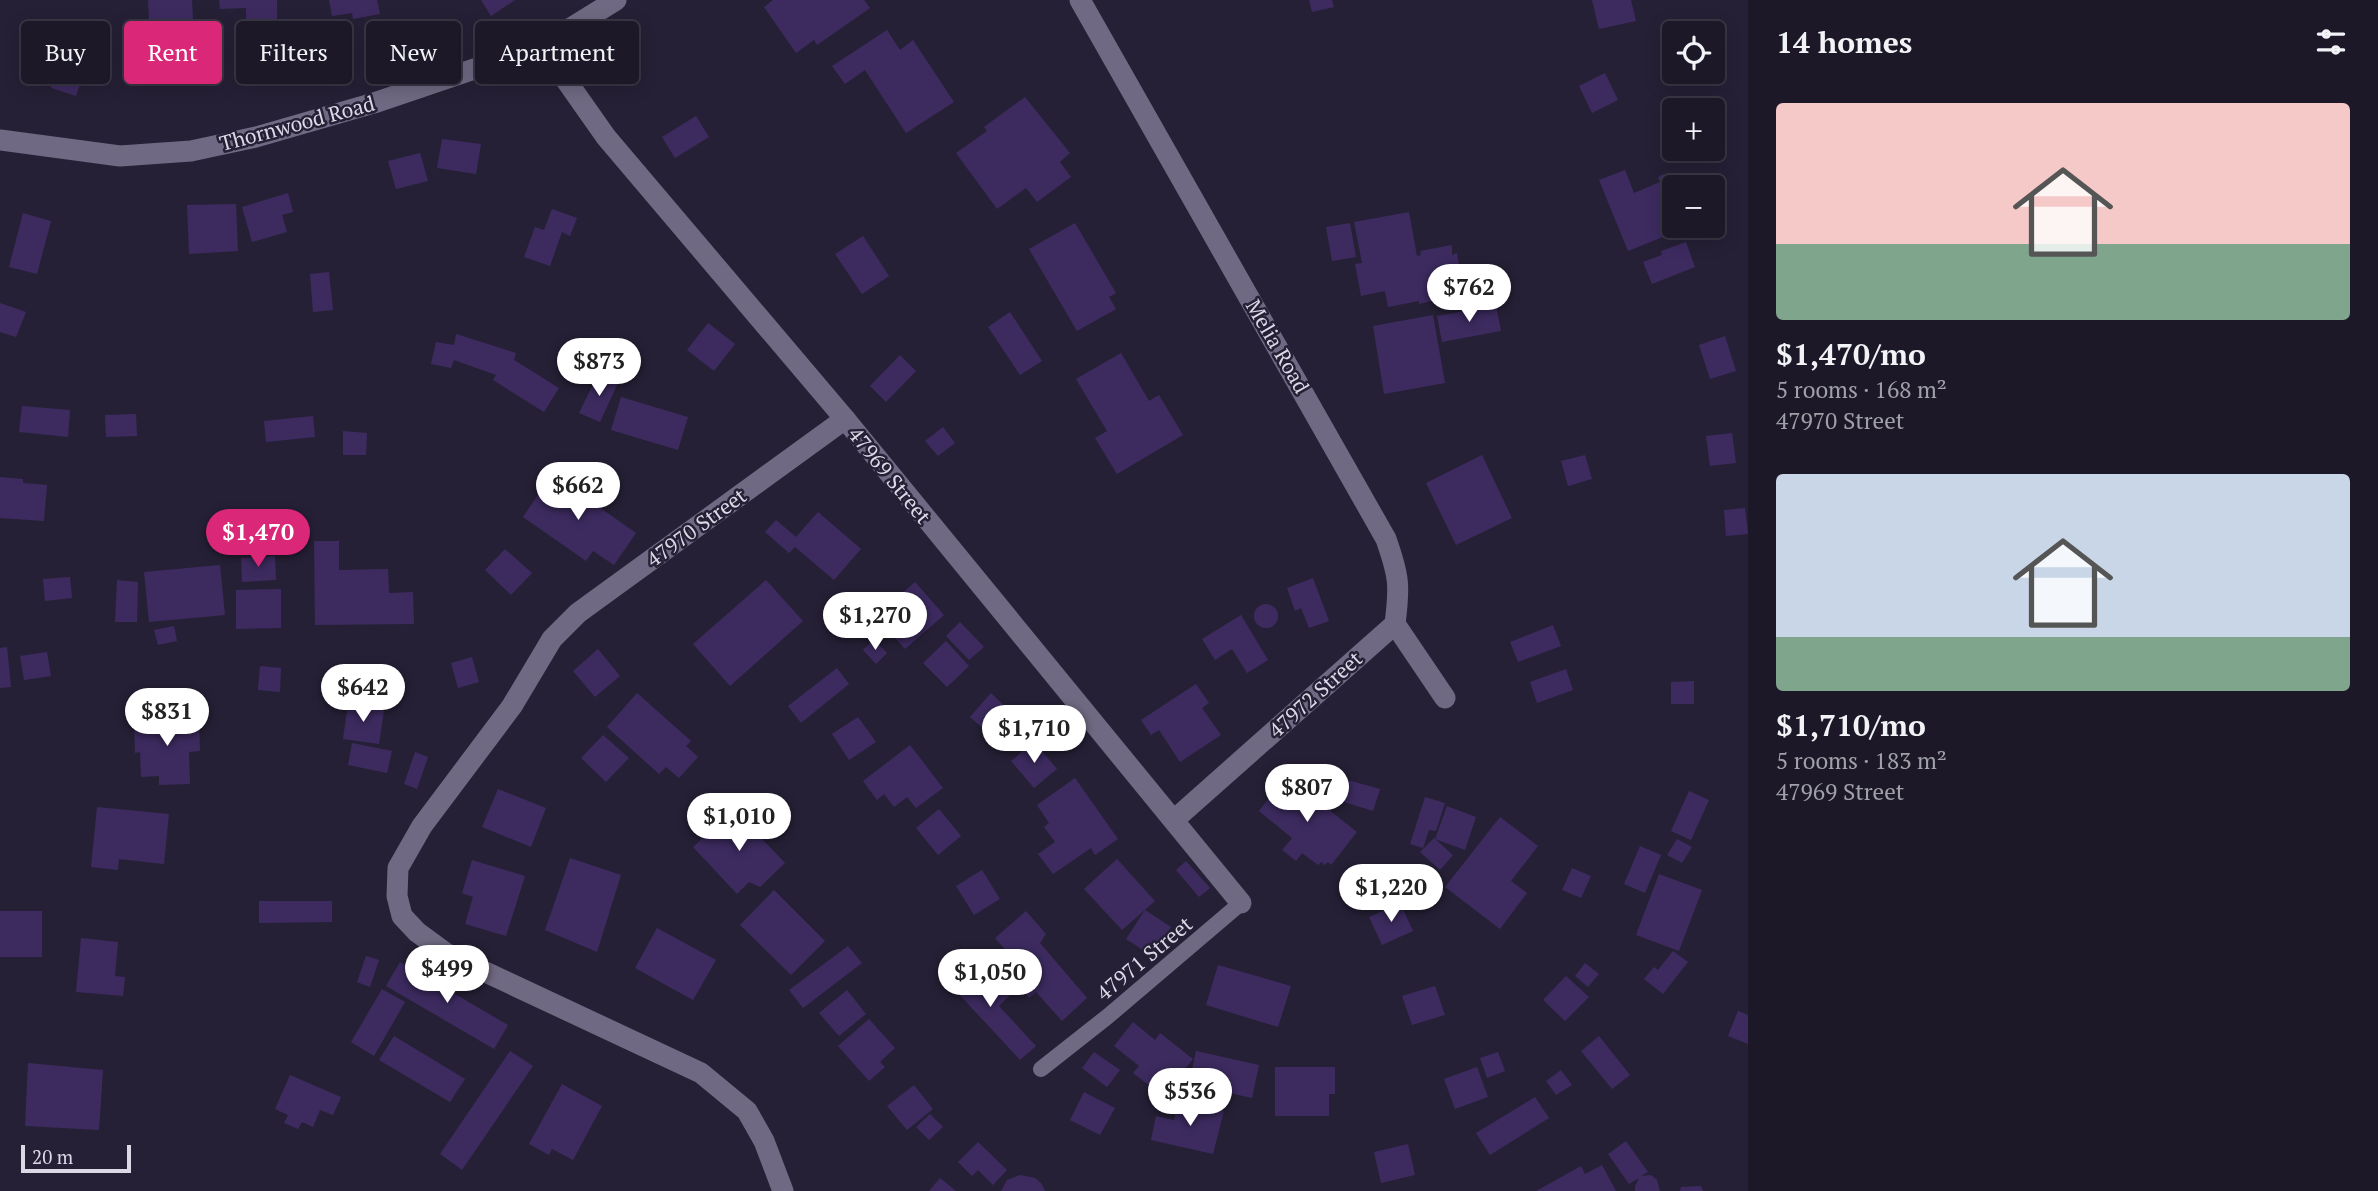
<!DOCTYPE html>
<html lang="en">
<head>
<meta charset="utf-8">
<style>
	body { margin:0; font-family:"PT Serif",serif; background:#292534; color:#f1f3f6; height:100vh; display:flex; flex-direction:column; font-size:26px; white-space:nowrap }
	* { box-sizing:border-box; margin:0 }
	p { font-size:23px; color:#a0a0a8 }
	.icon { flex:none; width:38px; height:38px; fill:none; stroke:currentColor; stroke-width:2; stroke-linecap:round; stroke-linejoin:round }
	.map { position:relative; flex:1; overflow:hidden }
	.side { display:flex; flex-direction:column; background:#1c1828; width:630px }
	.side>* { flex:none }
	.guide { position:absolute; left:21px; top:21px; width:665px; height:63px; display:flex; gap:14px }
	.buttons { position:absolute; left:1662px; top:21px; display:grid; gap:14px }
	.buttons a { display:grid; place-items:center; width:63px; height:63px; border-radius:7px; background:#1c1828; box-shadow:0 4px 18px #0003,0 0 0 2px #3a3745; font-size:35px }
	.scale { position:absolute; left:21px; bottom:18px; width:110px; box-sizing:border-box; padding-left:7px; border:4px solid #dcd9e7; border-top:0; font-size:19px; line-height:24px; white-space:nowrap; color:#dcd9e7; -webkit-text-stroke:5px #262036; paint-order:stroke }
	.price { position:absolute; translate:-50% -60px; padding:0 16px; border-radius:24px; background:#fff; color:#222; font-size:23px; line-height:46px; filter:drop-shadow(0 2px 4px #0008) }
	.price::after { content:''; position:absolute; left:50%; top:42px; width:21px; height:16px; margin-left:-10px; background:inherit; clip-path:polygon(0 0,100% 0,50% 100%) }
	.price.selected { background:#db2777; color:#fff }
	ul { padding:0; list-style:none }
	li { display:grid; align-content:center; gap:14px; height:371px; padding:0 28px }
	li span { display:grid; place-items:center; height:217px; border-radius:7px; color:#555 }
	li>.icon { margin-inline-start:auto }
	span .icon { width:126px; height:126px; fill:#fffc; stroke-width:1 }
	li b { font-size:30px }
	h2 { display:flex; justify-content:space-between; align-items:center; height:84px; padding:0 28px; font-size:30px }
	.chip { padding:0 24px; border-radius:7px; background:#1c1828; box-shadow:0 4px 18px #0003,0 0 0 2px #3a3745; font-size:24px; line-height:63px }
	.chip.selected { background:#db2777; color:#fff }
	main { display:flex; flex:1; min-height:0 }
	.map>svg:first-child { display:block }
</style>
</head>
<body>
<main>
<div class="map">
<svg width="1748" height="1191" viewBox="0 0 1748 1191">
	<rect width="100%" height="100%" fill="#262036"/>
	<g fill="#3d2b60">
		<polygon points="148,0 192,0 194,39 150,40"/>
		<polygon points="219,0 277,0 277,25 246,26 246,8 220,9"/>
		<polygon points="329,0 377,0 380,14 353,19 352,13 332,16"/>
		<polygon points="481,0 515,0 491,16"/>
		<polygon points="773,0 864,0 870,8 817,45 814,40 796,53 764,7"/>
		<polygon points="1309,0 1332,0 1334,7 1312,12"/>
		<polygon points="1592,0 1631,0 1636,21 1599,29"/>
		<polygon points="887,30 900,50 913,40 954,102 906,133 865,70 845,84 832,66"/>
		<polygon points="30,38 66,50 60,67 83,75 76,96 51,88 54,78 20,67"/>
		<polygon points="1605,73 1618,100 1592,113 1579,86"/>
		<polygon points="1025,97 1070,153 1060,162 1071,177 1037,202 1026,188 997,209 956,153 987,131 984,127"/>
		<polygon points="696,116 709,137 675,158 662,137"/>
		<polygon points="442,139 481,144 476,174 437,168"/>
		<polygon points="420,153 428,181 396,189 388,161"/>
		<polygon points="1625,170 1634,193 1660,182 1658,177 1663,174 1675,203 1675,226 1690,226 1628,251 1599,180"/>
		<polygon points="288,193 293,212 282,215 287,232 252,242 242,207"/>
		<polygon points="236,204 238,251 189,254 187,205"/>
		<polygon points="552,209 577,218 570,236 562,232 550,266 524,257 535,227 544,230"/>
		<polygon points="1409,212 1417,256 1421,255 1420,251 1452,245 1452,255 1457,253 1460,271 1456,272 1460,293 1436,297 1436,300 1419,304 1419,301 1388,307 1385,291 1361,296 1355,264 1362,263 1354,222"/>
		<polygon points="23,213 51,221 37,274 9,267"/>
		<polygon points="1075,223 1116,293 1109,297 1116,309 1077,331 1029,249"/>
		<polygon points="1350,223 1356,257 1332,261 1326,227"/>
		<polygon points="863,236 889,276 862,294 835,254"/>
		<polygon points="1686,242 1695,267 1652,284 1643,262 1662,255 1661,251"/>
		<polygon points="329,272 333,310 313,312 310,274"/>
		<polygon points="0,303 26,312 16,337 0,332"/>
		<polygon points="1496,305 1501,331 1442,342 1437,316"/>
		<polygon points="1010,312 1042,361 1020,375 988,327"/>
		<polygon points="1433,315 1445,383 1384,394 1373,326"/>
		<polygon points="708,323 735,344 714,371 687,350"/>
		<polygon points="456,334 516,353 514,360 559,388 544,412 493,380 496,375 454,360 451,368 431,364 436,342 454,345"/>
		<polygon points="1725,336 1736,371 1710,379 1699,345"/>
		<polygon points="1121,353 1149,401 1159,395 1183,435 1117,474 1095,438 1107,431 1076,379"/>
		<polygon points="900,355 916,371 886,402 870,386"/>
		<polygon points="598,374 618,383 600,422 579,413"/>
		<polygon points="621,397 688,417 678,450 611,430"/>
		<polygon points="22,406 70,410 68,437 19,432"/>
		<polygon points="136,414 137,436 106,437 105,415"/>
		<polygon points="313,416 315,437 266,442 264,421"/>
		<polygon points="943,427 955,443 938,456 925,441"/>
		<polygon points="343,431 367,433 366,455 343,455"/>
		<polygon points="1732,433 1736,463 1710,466 1706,436"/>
		<polygon points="1482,455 1512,518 1456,545 1426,483"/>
		<polygon points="1585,455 1592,479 1568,486 1561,461"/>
		<polygon points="552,474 636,533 614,565 593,551 586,561 523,517"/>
		<polygon points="0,477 23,479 23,483 47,485 44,521 0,518"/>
		<polygon points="1745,508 1748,534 1726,536 1724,510"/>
		<polygon points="818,512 861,549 834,580 795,547 789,553 765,532 776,520 796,537"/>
		<polygon points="314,541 339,541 339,570 388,569 389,593 413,592 414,624 315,625"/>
		<polygon points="505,549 532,573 511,595 485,570"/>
		<polygon points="275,556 276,580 242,582 241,558"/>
		<polygon points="220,565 225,615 149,622 144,572"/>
		<polygon points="70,577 72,598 45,601 43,579"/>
		<polygon points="1313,578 1329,621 1309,628 1301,608 1295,611 1287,588"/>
		<polygon points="117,580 138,582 137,622 115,622"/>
		<polygon points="766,580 803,621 730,686 693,644"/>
		<polygon points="915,582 944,615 905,649 876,616"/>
		<polygon points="281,589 281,628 236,629 236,590"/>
		<circle cx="1266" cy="616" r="12"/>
		<polygon points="1241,615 1268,660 1247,673 1232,649 1215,660 1202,639"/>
		<polygon points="960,622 984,647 969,660 946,636"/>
		<polygon points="1553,625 1561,646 1518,662 1510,642"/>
		<polygon points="174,626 177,641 158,645 154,630"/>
		<polygon points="874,639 887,653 876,664 863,650"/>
		<polygon points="946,641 969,666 947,687 923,663"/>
		<polygon points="7,647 11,687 0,688 0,648"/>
		<polygon points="598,649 620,676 595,697 573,671"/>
		<polygon points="47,652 51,676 24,680 20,656"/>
		<polygon points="472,657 479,682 458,688 451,663"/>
		<polygon points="260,666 281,668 280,692 258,690"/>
		<polygon points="837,668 849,684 801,723 788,706"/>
		<polygon points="1566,669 1573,690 1537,703 1530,682"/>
		<polygon points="1694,681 1694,704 1671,704 1671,682"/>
		<polygon points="1196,684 1209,703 1202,708 1221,735 1180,762 1159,730 1151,735 1141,720"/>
		<polygon points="637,693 691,741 686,746 698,757 679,778 666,767 659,774 607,727"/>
		<polygon points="991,693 1016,717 995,739 970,717"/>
		<polygon points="348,704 384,710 379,744 343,739"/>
		<polygon points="199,717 200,751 189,752 190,784 159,785 159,776 141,777 140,752 135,753 134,719"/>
		<polygon points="858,717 876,742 849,760 832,734"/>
		<polygon points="603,735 629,758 606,782 581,758"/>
		<polygon points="1034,742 1057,769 1034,788 1011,761"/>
		<polygon points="352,743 392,751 387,773 348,765"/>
		<polygon points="910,745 943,788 916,808 907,797 894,807 884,794 877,800 863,781"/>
		<polygon points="415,752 428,757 417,789 404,784"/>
		<polygon points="1286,776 1357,832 1331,865 1328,862 1325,865 1321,862 1318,865 1302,853 1296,861 1282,850 1292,838 1259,811"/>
		<polygon points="1337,777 1380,789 1373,811 1331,798"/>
		<polygon points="1075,778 1118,839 1095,855 1091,848 1053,874 1038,854 1055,842 1044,827 1049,823 1037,805"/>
		<polygon points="498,789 546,808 531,847 482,827"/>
		<polygon points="1689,791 1709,800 1691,840 1671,831"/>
		<polygon points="1425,797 1445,803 1436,831 1429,830 1423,848 1410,844"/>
		<polygon points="1447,806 1476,817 1465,850 1435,839"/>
		<polygon points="97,807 169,814 164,864 119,859 118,870 91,867"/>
		<polygon points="734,809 785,863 760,887 749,882 737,894 693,847"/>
		<polygon points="939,809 961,836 938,855 916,828"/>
		<polygon points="1500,817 1538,846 1511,881 1527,893 1500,929 1445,887"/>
		<polygon points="1434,838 1453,855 1440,870 1420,852"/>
		<polygon points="1677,839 1692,847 1682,863 1667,855"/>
		<polygon points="1640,846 1661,855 1645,893 1624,884"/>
		<polygon points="570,858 621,875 597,952 545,930"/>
		<polygon points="1117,859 1155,901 1122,930 1084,889"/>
		<polygon points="472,860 525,876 506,936 465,924 473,897 462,893"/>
		<polygon points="1186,861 1210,888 1199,897 1176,870"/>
		<polygon points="1572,868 1591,876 1581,898 1562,890"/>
		<polygon points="982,870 1000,899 974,915 956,886"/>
		<polygon points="1659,874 1702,890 1679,951 1636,935"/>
		<polygon points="774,890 825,941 791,975 740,925"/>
		<polygon points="259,901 332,901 332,922 259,923"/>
		<polygon points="1400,903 1413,931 1382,945 1369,917"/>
		<polygon points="1145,910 1171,927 1152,956 1126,939"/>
		<rect x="0" y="911" width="42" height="46"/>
		<polygon points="1026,911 1046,934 1040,943 1087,998 1062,1021 1036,992 1029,998 1005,970 1015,961 995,938"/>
		<polygon points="657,928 716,960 693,1000 635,968"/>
		<polygon points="81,938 118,942 115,976 125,977 123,996 76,992"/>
		<polygon points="848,946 862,963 803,1008 789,990"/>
		<polygon points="1673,951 1688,962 1663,994 1644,979 1654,967 1658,970"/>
		<polygon points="366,956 379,960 370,987 357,982"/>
		<polygon points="400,962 508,1025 494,1049 386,986"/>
		<polygon points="962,962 990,992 999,984 1010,995 999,1006 1036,1046 1020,1060 944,978"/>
		<polygon points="1585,963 1599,974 1588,987 1575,976"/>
		<polygon points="1218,965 1291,986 1278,1027 1206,1005"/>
		<polygon points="1566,976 1589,997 1565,1021 1543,1000"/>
		<polygon points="1435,986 1445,1015 1412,1025 1402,996"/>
		<polygon points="382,989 405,1002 374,1056 351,1042"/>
		<polygon points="847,990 866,1014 839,1036 819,1013"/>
		<polygon points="1738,1011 1748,1015 1748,1044 1728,1036"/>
		<polygon points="869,1019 895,1048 880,1062 885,1067 869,1081 838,1046"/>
		<polygon points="1133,1022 1155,1040 1160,1033 1193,1059 1163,1096 1133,1073 1139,1066 1114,1046"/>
		<polygon points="394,1036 465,1079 450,1102 379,1060"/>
		<polygon points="1599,1036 1630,1075 1612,1089 1581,1051"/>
		<polygon points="510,1051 533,1066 462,1170 440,1154"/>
		<polygon points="1196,1051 1259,1065 1252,1098 1189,1084"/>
		<polygon points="1094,1052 1120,1070 1107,1087 1082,1068"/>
		<polygon points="1498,1052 1505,1071 1487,1078 1480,1058"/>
		<polygon points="28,1063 103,1070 99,1130 25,1126"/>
		<polygon points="1275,1067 1335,1067 1335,1094 1329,1094 1329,1116 1275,1116"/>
		<polygon points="1477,1067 1488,1097 1455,1109 1444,1079"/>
		<polygon points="1561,1070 1572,1085 1556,1095 1546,1081"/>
		<polygon points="290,1075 341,1097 333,1115 320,1110 313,1127 302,1122 298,1129 284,1123 288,1115 275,1109"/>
		<polygon points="562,1084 602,1106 573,1160 552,1149 549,1155 529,1144"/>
		<polygon points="914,1085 933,1109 907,1130 887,1106"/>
		<polygon points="1084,1092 1115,1108 1100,1135 1070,1120"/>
		<polygon points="1535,1097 1549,1118 1490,1155 1476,1133"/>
		<polygon points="1178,1100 1224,1111 1213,1154 1151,1140 1156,1116 1174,1120"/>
		<polygon points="930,1114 943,1127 929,1140 916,1127"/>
		<polygon points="1626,1141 1648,1172 1641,1176 1651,1175 1657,1180 1660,1191 1635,1191 1635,1186 1639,1178 1629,1184 1608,1154"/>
		<polygon points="978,1142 1007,1170 993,1185 978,1170 972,1176 958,1162"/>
		<polygon points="1408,1144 1415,1175 1381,1183 1374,1152"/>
		<polygon points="1602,1165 1616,1191 1536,1191 1581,1166 1585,1174"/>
		<polygon points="1020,1175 1035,1178 1041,1183 1045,1191 1001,1191 1007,1180"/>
		<polygon points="940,1178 956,1191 929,1191"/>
		<polygon points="1701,1186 1703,1191 1680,1191 1681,1187"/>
	</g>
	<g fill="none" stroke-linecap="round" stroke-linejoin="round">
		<polyline stroke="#706983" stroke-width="16" points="1041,1069 1107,1017 1241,903"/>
		<g stroke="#706983" stroke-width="21">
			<path d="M1080,0L1386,539C1399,576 1400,585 1395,624L1445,698"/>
			<polyline points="542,46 606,137 845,419 1241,903"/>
			<polyline points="1174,820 1395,624"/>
			<polyline points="783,1191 764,1141 747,1111 701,1073 447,954 417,932 402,916 397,896 398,868 422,826 512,706 552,639 578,613 845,419"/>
		</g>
		<polyline stroke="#706983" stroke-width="21" points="0,140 120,156 191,151 256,137 374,103 542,46 616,0"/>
	</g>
	<g text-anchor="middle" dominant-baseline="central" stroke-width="5" stroke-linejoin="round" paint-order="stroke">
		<g font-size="21" fill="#dcd9e7" stroke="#262036">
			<text transform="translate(297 123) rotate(-15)">Thornwood Road</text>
			<text transform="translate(1278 346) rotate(60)">Melia Road</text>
			<text transform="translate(890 475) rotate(51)">47969 Street</text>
			<text transform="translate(696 527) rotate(-36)">47970 Street</text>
			<text transform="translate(1315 694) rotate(-42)">47972 Street</text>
			<text transform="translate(1144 958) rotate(-40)">47971 Street</text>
		</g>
	</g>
</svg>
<div class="buttons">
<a><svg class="icon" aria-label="locate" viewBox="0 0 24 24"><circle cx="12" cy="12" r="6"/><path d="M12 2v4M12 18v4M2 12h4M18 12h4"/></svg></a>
<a>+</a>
<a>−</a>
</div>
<div class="scale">20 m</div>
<b class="price" style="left:1469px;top:324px">$762</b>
<b class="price" style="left:599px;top:398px">$873</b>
<b class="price" style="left:578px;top:522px">$662</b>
<b class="price selected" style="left:258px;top:569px">$1,470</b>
<b class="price" style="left:875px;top:652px">$1,270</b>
<b class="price" style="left:363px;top:724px">$642</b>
<b class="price" style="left:167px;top:748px">$831</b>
<b class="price" style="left:1034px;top:765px">$1,710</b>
<b class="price" style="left:1307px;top:824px">$807</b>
<b class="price" style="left:739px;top:853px">$1,010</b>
<b class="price" style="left:1391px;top:924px">$1,220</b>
<b class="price" style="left:447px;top:1005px">$499</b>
<b class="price" style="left:990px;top:1009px">$1,050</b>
<b class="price" style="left:1190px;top:1128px">$536</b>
<div class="guide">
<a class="chip">Buy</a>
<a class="chip selected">Rent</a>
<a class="chip">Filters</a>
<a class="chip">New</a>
<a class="chip">Apartment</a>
</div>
</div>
<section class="side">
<h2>14 homes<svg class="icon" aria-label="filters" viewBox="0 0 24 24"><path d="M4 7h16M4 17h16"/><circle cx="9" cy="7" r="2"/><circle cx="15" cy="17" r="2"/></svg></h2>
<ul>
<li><span style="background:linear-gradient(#f6c9c9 65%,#7fa58c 0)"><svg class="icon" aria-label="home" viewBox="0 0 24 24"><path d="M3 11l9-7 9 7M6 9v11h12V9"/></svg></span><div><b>$1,470/mo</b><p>5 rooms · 168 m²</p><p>47970 Street</p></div></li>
<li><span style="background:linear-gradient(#c9d6e8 75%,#7fa58c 0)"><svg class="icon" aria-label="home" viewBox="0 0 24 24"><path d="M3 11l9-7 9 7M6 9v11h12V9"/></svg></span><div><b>$1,710/mo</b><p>5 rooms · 183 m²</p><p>47969 Street</p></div></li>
</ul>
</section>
</main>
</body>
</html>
